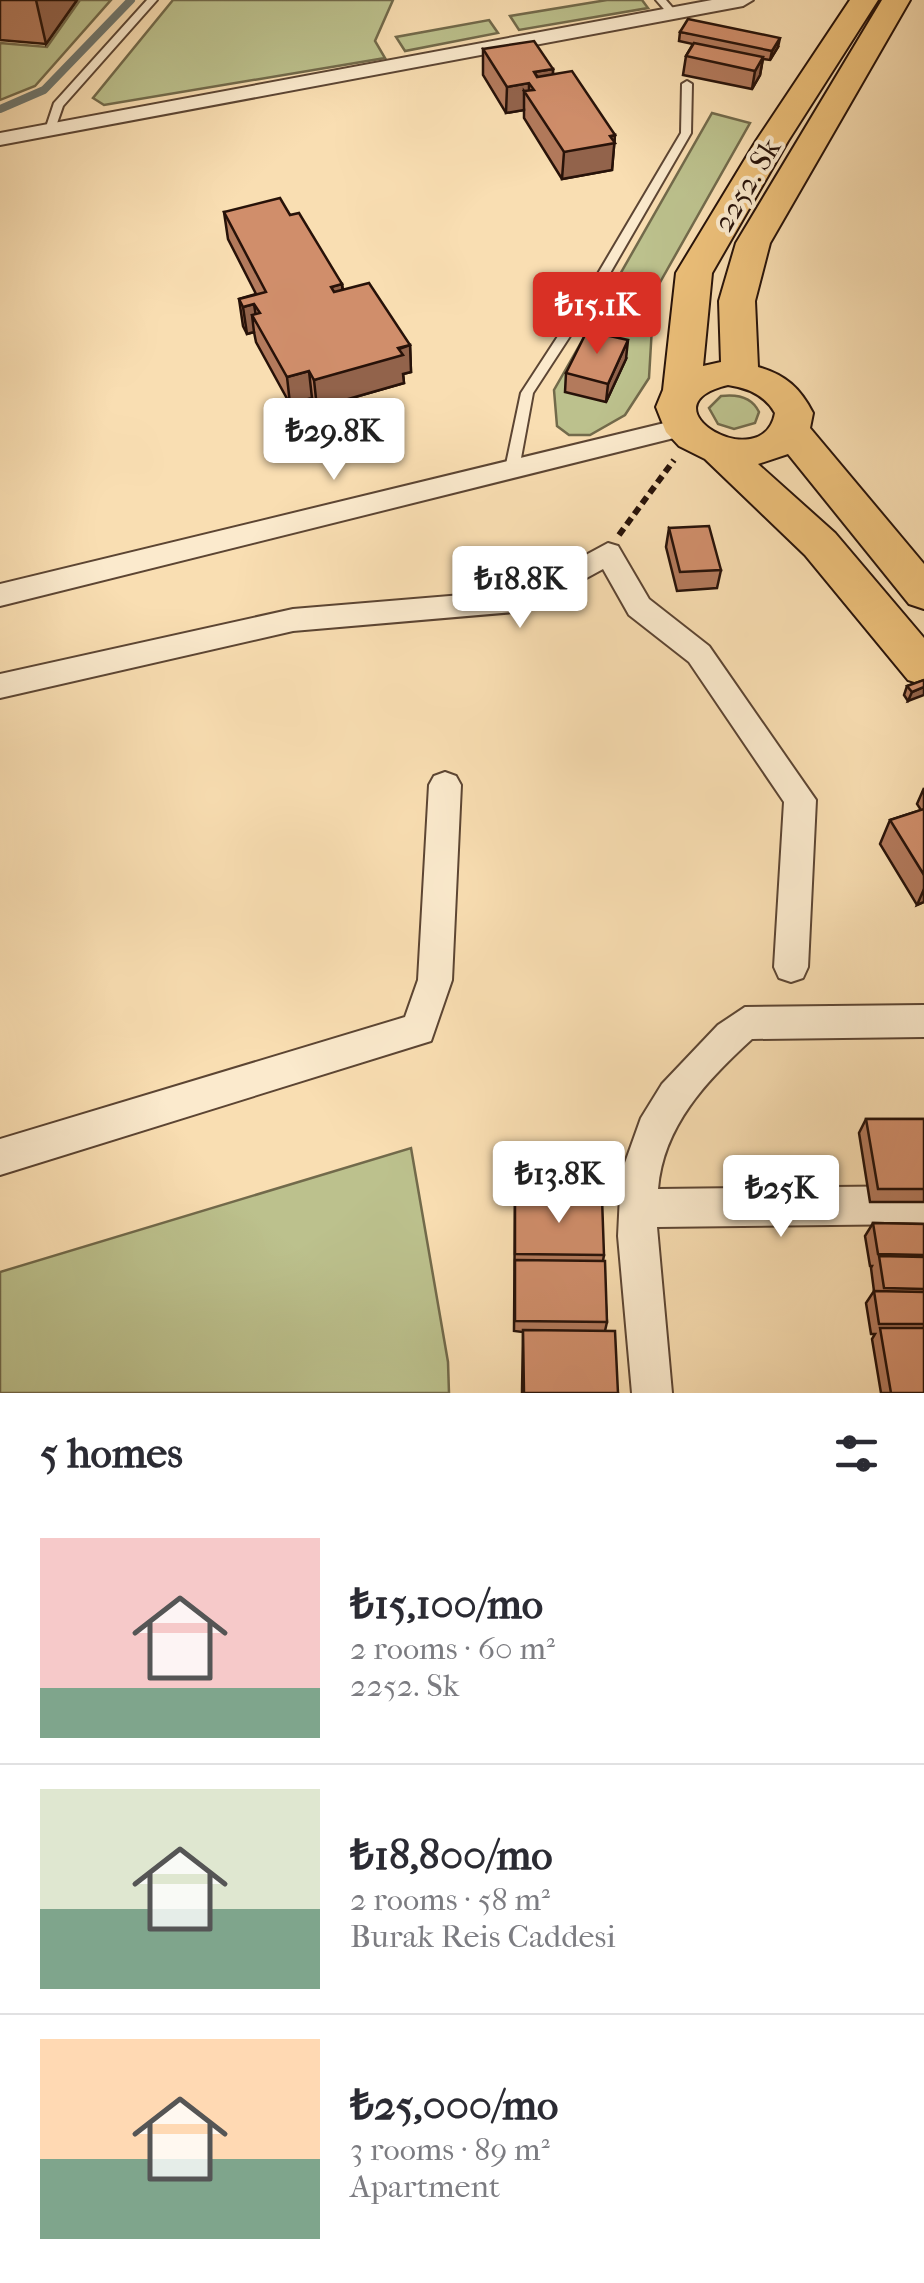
<!DOCTYPE html>
<html lang="en">
<head>
<meta charset="utf-8">
<style>
	body { margin:0; font-family:"IM FELL French Canon",serif; background:#f2f2f3; color:#2b2b33; height:100vh; display:flex; flex-direction:column; font-size:38px; white-space:nowrap }
	* { box-sizing:border-box; margin:0 }
	p { font-size:32px; color:#7c7c81 }
	.icon { flex:none; width:55px; height:55px; fill:none; stroke:currentColor; stroke-width:2; stroke-linecap:round; stroke-linejoin:round }
	.map { position:relative; height:1393px; overflow:hidden }
	.side { display:flex; flex-direction:column; background:#fff; flex:1 }
	.side>* { flex:none }
	.price { position:absolute; translate:-50% -85px; padding:0 22px; border-radius:10px; background:#fff; color:#222; font-size:32px; line-height:65px; filter:drop-shadow(0 2px 5px #0008) }
	.price::after { content:''; position:absolute; left:50%; top:60px; width:30px; height:22px; margin-left:-15px; background:inherit; clip-path:polygon(0 0,100% 0,50% 100%) }
	.price.on { background:#d93025; color:#fff }
	ul { padding:0; list-style:none }
	li { display:flex; align-items:center; gap:30px; height:250px; padding:0 40px }
	li+li { border-top:2px solid #e1e1e2 }
	li span { display:grid; place-items:center; flex:none; width:280px; height:200px; border-radius:0px; color:#555 }
	li>.icon { margin-inline-start:auto }
	span .icon { width:120px; height:120px; fill:#fffc; stroke-width:1 }
	li b { font-size:42px }
	h2 { display:flex; justify-content:space-between; align-items:center; height:120px; padding:0 40px; font-size:42px }
	.map>svg:first-child { display:block }
</style>
</head>
<body>
<div class="map">
<svg width="924" height="1393" viewBox="0 0 924 1393">
	<rect width="100%" height="100%" fill="#f9deb2"/>
	<filter id="stains"><feTurbulence type="fractalNoise" baseFrequency=".002" numOctaves="4"/><feColorMatrix values="0 0 0 0 .2 0 0 0 0 .09 0 0 0 0 .02 0 0 0 .5 -.17"/></filter>
	<radialGradient id="worn" r=".72"><stop offset=".6" stop-color="#630" stop-opacity="0"/><stop offset="1" stop-color="#630" stop-opacity=".3"/></radialGradient>
	<g fill="#bcc18d" stroke="#726a4b" stroke-width="2.5">
		<polygon points="80,0 111,0 35,86 0,100 0,43 47,47"/>
		<polygon points="173,0 393,0 375,41 385,58 104,105 93,98"/>
		<polygon points="607,0 642,0 648,8 519,30 510,16"/>
		<polygon points="489,20 498,33 405,51 396,37"/>
		<polygon points="712,113 750,123 654,293 649,378 625,415 590,435 569,435 557,426 554,390"/>
		<path d="M721,396C737,394 752,397 759,412L755,423L734,429L718,424L709,408Z"/>
		<polygon points="411,1148 448,1362 449,1393 0,1393 0,1272"/>
	</g>
	<g fill="none" stroke-linecap="round" stroke-linejoin="round">
		<polyline stroke="#6f776f" stroke-width="8" points="0,109 44,90 131,0"/>
		<defs>
			<g id="service">
				<polygon points="147,0 157,0 63,106 54,132 46,132 45,130 54,103"/>
				<polygon points="656,0 666,0 678,14 676,16 670,16"/>
				<polygon points="687,81 692,84 691,133 602,287 533,393 519,469 517,472 507,472 505,469 521,393 590,287 681,133 682,84"/>
			</g>
			<g id="minor">
				<polygon points="712,0 753,0 743,6 0,145 0,133"/>
				<polygon points="681,419 690,422 694,428 690,434 0,606 0,584"/>
				<polygon points="608,543 618,546 649,599 709,646 816,800 808,967 803,978 791,982 779,978 774,967 784,802 689,662 629,615 603,569 526,611 293,631 0,698 0,674 293,609 521,590"/>
				<polygon points="445,772 456,776 461,785 452,980 431,1041 0,1175 0,1139 405,1017 418,980 429,785 434,776"/>
				<path d="M924,1005V1037L752,1039C707,1080 663,1126 658,1189L924,1186V1224L657,1227L672,1393H632L618,1236L621,1174L641,1118L662,1084L718,1025L745,1007Z"/>
			</g>
			<path id="primary" d="M850,0H878L788,141L712,273L703,366L721,362L719,301L736,243L882,0H910L770,243L755,301L758,367C786,375 800,388 813,413L810,428L924,564V609L909,604L788,454L758,464L835,533L924,638V685L908,680L805,555L705,459L679,446L666,432L656,407L663,390L676,273L756,141ZM728,385C748,388 765,395 775,413C763,478 639,406 728,385Z"/>
		</defs>
		<use href="#service" stroke="#5c4533" stroke-width="4"/>
		<use href="#minor" stroke="#5c4533" stroke-width="4"/>
		<use href="#primary" stroke="#271209" stroke-width="4"/>
		<polyline stroke="#271209" stroke-width="6" stroke-dasharray="8 5" stroke-linecap="butt" points="619,535 674,460"/>
		<use href="#service" fill="#fbeacd" fill-rule="evenodd"/>
		<use href="#minor" fill="#fbeacd" fill-rule="evenodd"/>
		<use href="#primary" fill="#ecbf79" fill-rule="evenodd"/>
	</g>
	<g fill="#b37a5c" stroke="#271209" stroke-width="2.5">
		<polygon points="0,0 77,0 46,44 0,40"/>
		<polygon points="680,32 778,47 770,60 763,59 760,75 752,89 683,75 686,56 693,44 679,41"/>
		<polygon points="483,49 553,69 553,74 615,135 612,170 562,179 524,118 524,110 506,113 483,75"/>
		<polygon points="224,212 290,215 342,284 343,290 410,345 411,372 403,374 404,383 317,408 312,398 290,404 256,342 254,332 247,334 243,326 239,299 256,294 228,239"/>
		<polygon points="626,359 606,402 565,392 566,373"/>
		<polygon points="669,528 721,570 717,588 677,591 666,547"/>
		<polygon points="924,680 908,701 904,695 907,686"/>
		<polygon points="924,788 924,902 917,905 880,844 890,820 921,810 917,804"/>
		<polygon points="866,1119 924,1119 924,1202 870,1202 859,1133"/>
		<polygon points="515,1196 604,1255 603,1261 607,1322 605,1331 618,1393 522,1393 523,1332 514,1331"/>
		<polygon points="873,1223 924,1224 924,1393 881,1393 872,1339 875,1334 871,1334 866,1303 874,1291 871,1268 872,1266 870,1266 865,1236"/>
	</g>
	<g fill="#92634b" stroke="#271209" stroke-width="2.5">
		<polygon points="36,0 77,0 46,44"/>
		<polygon points="780,38 778,47 770,60 772,51"/>
		<polygon points="763,57 760,75 752,89 755,71"/>
		<polygon points="553,69 552,96 534,72"/>
		<polygon points="529,83 529,97 524,91 524,110 506,113 507,87"/>
		<polygon points="615,135 612,170 562,179 564,152"/>
		<polygon points="342,284 344,312 331,287"/>
		<polygon points="254,304 257,323 252,315 254,332 247,334 243,307"/>
		<polygon points="628,340 626,359 606,402 608,384"/>
		<polygon points="410,345 411,372 403,374 404,383 317,408 314,380"/>
		<polygon points="309,371 312,398 290,404 287,377"/>
		<polygon points="924,687 924,695 908,701 912,692"/>
		<polygon points="924,889 924,902 917,905"/>
	</g>
	<g fill="#d08e6b" stroke="#271209" stroke-width="2.5">
		<polygon points="688,19 780,38 772,51 680,32"/>
		<polygon points="534,41 553,69 534,72 537,77 572,71 615,135 610,136 615,143 564,152 524,91 534,90 529,83 507,87 483,49"/>
		<polygon points="694,43 763,57 755,71 686,56"/>
		<polygon points="280,198 290,215 299,213 342,284 331,287 334,292 369,283 410,345 398,348 403,355 314,380 309,371 287,377 252,315 260,313 254,304 243,307 239,299 266,292 224,212"/>
		<polygon points="587,331 628,340 608,384 566,373"/>
		<polygon points="709,526 721,570 680,572 669,528"/>
		<polygon points="924,680 924,687 912,692 907,686"/>
		<polygon points="924,809 924,875 890,820"/>
		<polygon points="866,1119 924,1119 924,1189 878,1189"/>
		<polygon points="515,1196 602,1198 604,1255 515,1254"/>
		<polygon points="873,1223 924,1224 924,1255 878,1254"/>
		<polygon points="879,1256 924,1257 924,1289 884,1288"/>
		<polygon points="515,1260 605,1261 607,1322 515,1321"/>
		<polygon points="874,1291 924,1292 924,1324 879,1324"/>
		<polygon points="880,1328 924,1328 924,1393 891,1393"/>
		<polygon points="523,1330 615,1331 618,1393 524,1393"/>
	</g>
	<g text-anchor="middle" dominant-baseline="central" stroke-width="8" stroke-linejoin="round" paint-order="stroke">
		<g font-size="30" fill="#271209" stroke="#fbeacd">
			<text transform="translate(747 185) rotate(-59)">2252. Sk</text>
		</g>
	</g>
	<rect width="100%" height="100%" filter="url(#stains)"/>
	<rect width="100%" height="100%" fill="url(#worn)"/>
</svg>
<b class="price on" style="left:597px;top:357px">₺15.1K</b>
<b class="price" style="left:334px;top:483px">₺29.8K</b>
<b class="price" style="left:520px;top:631px">₺18.8K</b>
<b class="price" style="left:559px;top:1226px">₺13.8K</b>
<b class="price" style="left:781px;top:1240px">₺25K</b>
</div>
<section class="side">
<h2>5 homes<svg class="icon" aria-label="filters" viewBox="0 0 24 24"><path d="M4 7h16M4 17h16"/><circle cx="9" cy="7" r="2"/><circle cx="15" cy="17" r="2"/></svg></h2>
<ul>
<li><span style="background:linear-gradient(#f6c9c9 75%,#7fa58c 0)"><svg class="icon" aria-label="home" viewBox="0 0 24 24"><path d="M3 11l9-7 9 7M6 9v11h12V9"/></svg></span><div><b>₺15,100/mo</b><p>2 rooms · 60 m²</p><p>2252. Sk</p></div></li>
<li><span style="background:linear-gradient(#dfe7d0 60%,#7fa58c 0)"><svg class="icon" aria-label="home" viewBox="0 0 24 24"><path d="M3 11l9-7 9 7M6 9v11h12V9"/></svg></span><div><b>₺18,800/mo</b><p>2 rooms · 58 m²</p><p>Burak Reis Caddesi</p></div></li>
<li><span style="background:linear-gradient(#ffd9b3 60%,#7fa58c 0)"><svg class="icon" aria-label="home" viewBox="0 0 24 24"><path d="M3 11l9-7 9 7M6 9v11h12V9"/></svg></span><div><b>₺25,000/mo</b><p>3 rooms · 89 m²</p><p>Apartment</p></div></li>
</ul>
</section>
</body>
</html>
